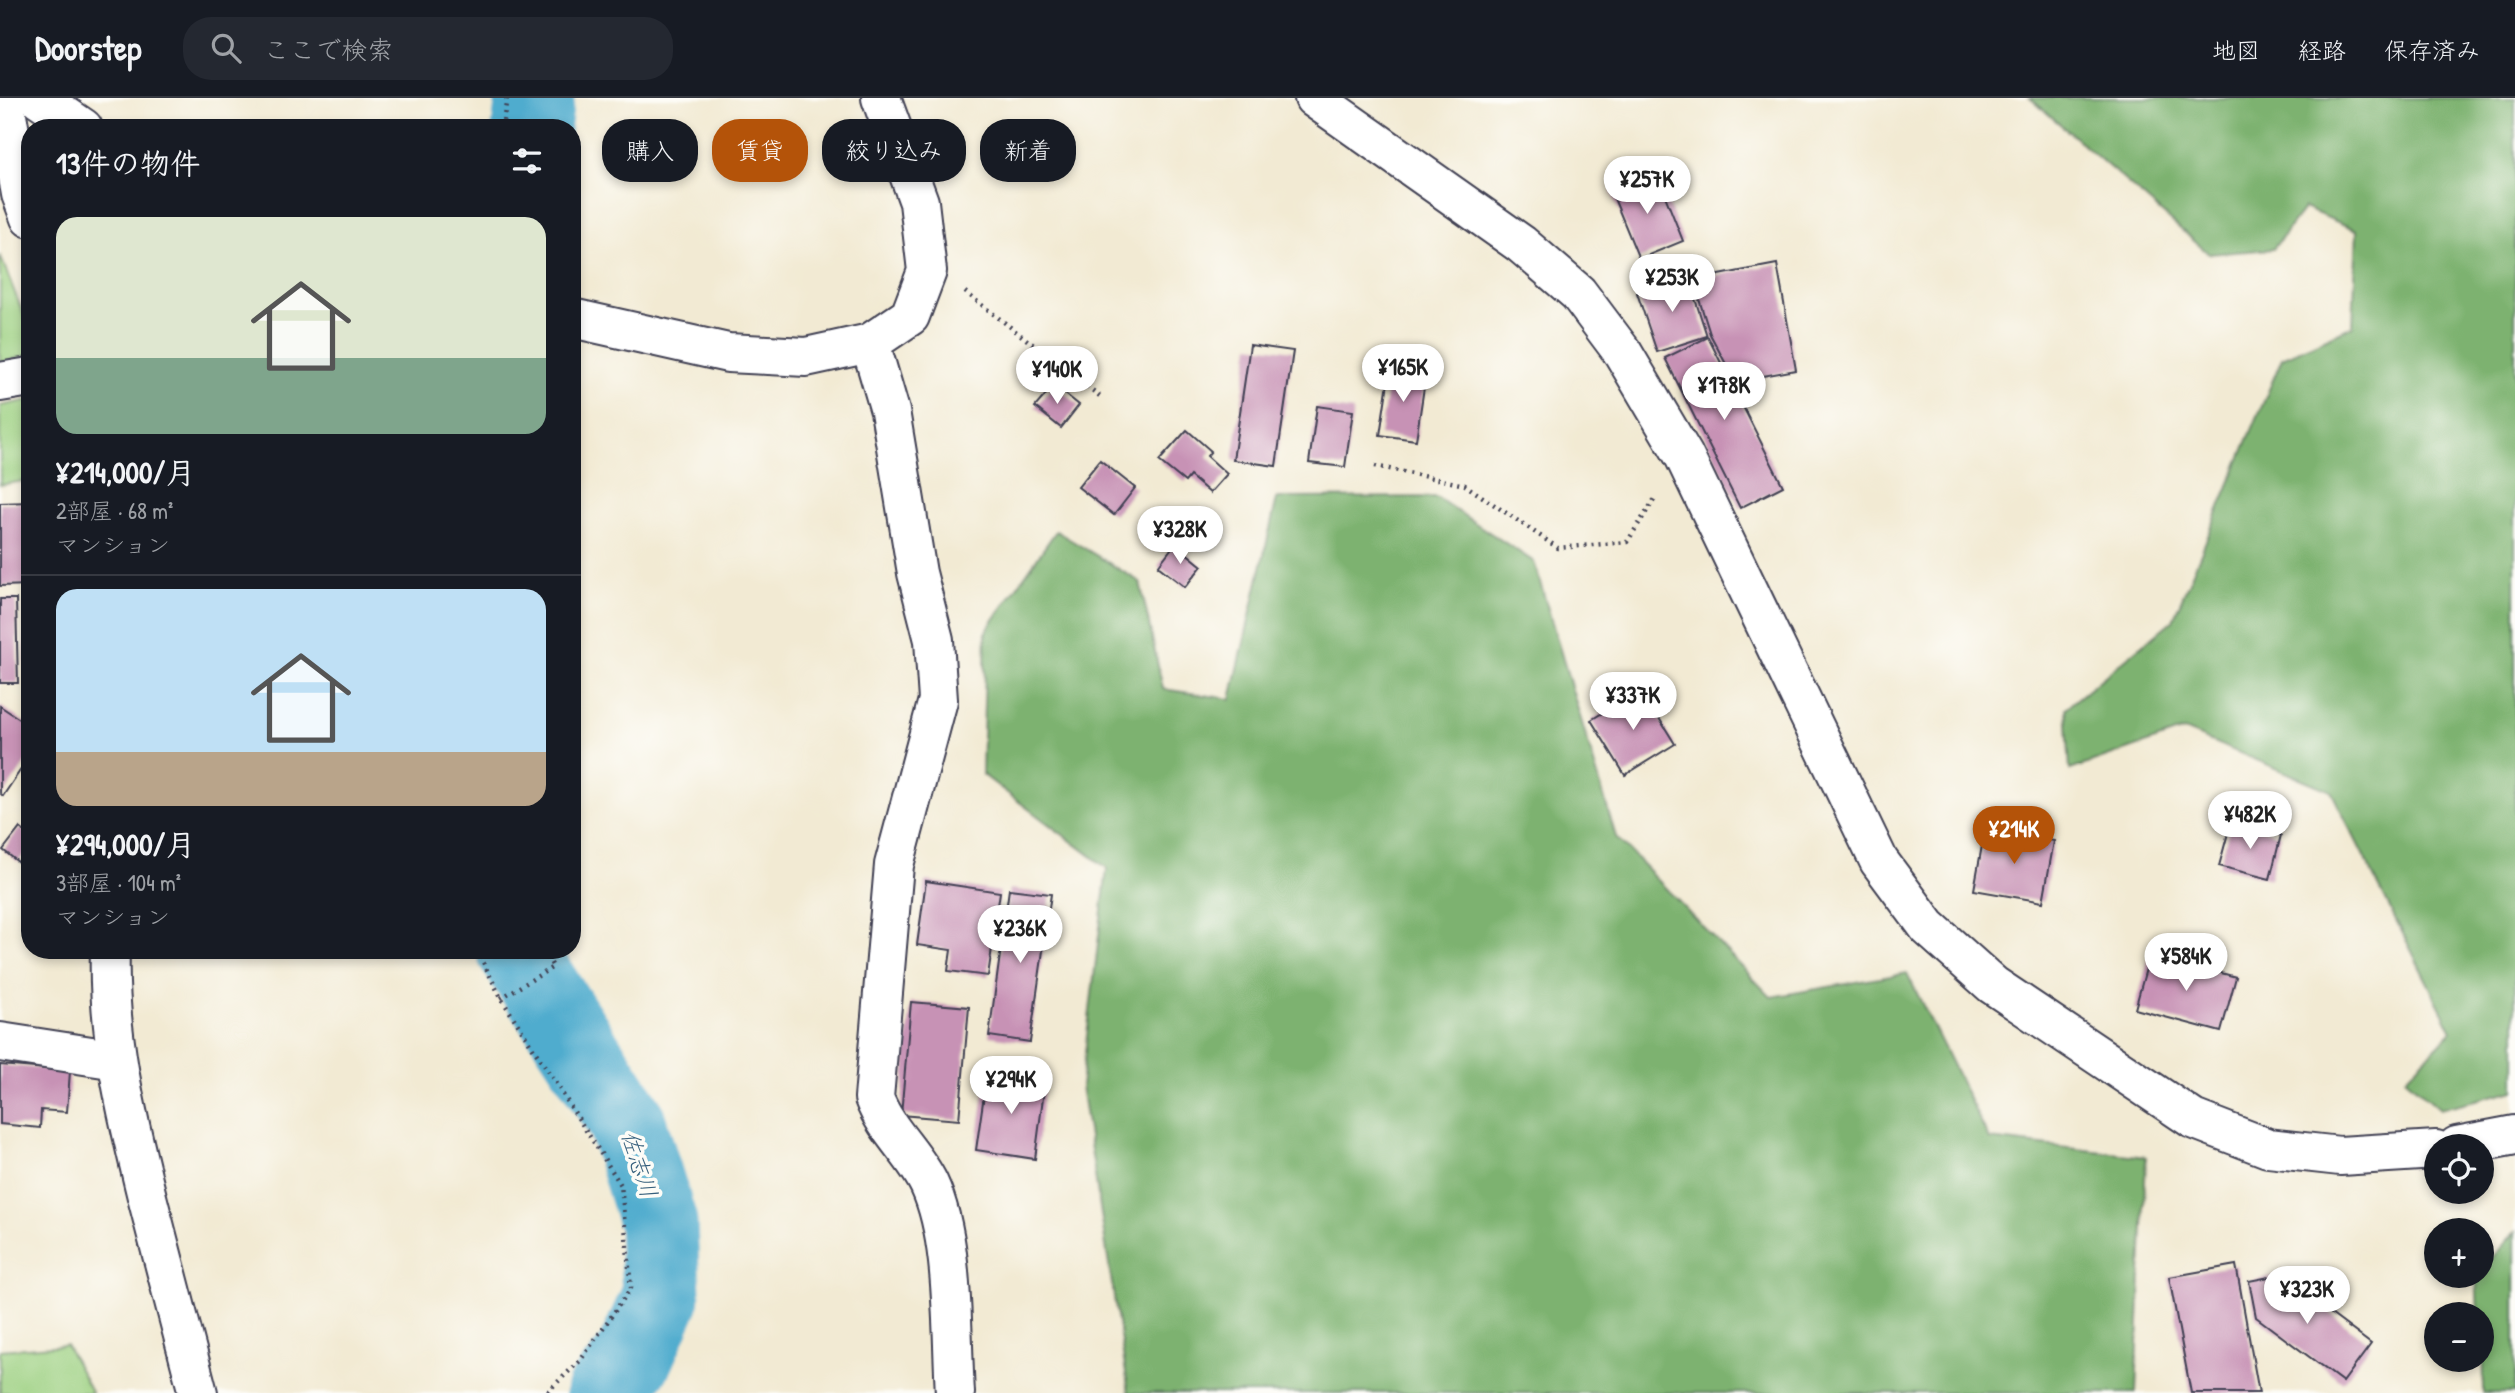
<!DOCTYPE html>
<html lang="ja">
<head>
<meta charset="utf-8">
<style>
	body { margin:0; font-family:"Patrick Hand","Klee One",sans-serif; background:#242831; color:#f1f3f6; height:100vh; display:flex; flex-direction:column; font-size:26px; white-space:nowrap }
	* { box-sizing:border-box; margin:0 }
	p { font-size:23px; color:#9ea1a6 }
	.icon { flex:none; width:38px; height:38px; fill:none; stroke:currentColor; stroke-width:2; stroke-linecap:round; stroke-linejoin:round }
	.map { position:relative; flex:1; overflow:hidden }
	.details { position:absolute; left:21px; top:21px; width:560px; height:840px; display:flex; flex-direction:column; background:#171b24; border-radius:28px; box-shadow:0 4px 10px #0003 }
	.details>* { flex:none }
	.banner { position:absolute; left:602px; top:21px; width:665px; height:63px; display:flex; gap:14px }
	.tools { position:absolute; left:2424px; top:1036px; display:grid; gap:14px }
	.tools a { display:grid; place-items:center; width:70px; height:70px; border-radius:50%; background:#171b24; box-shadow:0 4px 10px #0003; font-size:35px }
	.price { position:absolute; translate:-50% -60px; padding:0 16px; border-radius:24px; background:#fff; color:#222; font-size:23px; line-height:46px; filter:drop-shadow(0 2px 4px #0008) }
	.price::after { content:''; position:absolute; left:50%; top:42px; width:21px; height:16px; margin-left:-10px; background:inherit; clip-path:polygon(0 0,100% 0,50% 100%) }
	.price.on { background:#b45309; color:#fff }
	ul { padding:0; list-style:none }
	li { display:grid; align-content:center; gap:14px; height:371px; padding:0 35px }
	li+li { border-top:2px solid #363941 }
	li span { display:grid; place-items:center; height:217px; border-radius:21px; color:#555 }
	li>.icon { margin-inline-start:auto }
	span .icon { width:126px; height:126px; fill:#fffc; stroke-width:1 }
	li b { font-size:30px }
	h2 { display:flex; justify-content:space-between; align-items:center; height:84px; padding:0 35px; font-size:30px }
	.pill { padding:0 24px; border-radius:28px; background:#171b24; box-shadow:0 4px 10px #0003; font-size:24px; line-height:63px }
	.pill.on { background:#b45309; color:#fff }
	header { display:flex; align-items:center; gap:42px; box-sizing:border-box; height:98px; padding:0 35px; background:#171b24; border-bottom:2px solid #363941 }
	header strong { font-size:33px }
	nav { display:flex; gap:38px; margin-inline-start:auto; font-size:24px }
	.search { width:490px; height:63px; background:#242831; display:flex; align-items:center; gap:18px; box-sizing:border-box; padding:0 24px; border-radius:28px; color:#9ea1a6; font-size:26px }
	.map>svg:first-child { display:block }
</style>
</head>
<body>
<header>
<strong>Doorstep</strong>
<div class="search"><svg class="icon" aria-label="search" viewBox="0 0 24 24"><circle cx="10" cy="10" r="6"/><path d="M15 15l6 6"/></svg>ここで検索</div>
<nav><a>地図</a><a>経路</a><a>保存済み</a></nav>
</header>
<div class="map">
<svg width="2515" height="1295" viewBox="0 0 2515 1295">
	<rect width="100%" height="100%" fill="#fdfcf7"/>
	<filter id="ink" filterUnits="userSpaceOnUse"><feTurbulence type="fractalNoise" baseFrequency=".0143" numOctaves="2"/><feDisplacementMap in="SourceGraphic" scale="14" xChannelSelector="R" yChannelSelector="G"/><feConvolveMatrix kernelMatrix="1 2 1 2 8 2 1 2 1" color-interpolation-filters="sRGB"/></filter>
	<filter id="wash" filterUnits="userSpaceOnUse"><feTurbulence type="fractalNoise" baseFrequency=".00686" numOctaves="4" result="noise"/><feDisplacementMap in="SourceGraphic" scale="28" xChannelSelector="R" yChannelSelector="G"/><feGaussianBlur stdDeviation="1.57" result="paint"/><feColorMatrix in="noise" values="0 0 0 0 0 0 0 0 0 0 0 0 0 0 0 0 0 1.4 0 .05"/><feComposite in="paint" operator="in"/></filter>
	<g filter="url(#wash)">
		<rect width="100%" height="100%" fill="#f2ead3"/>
		<g fill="#9cd081" stroke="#5f795e" stroke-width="2">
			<polygon points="0,157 30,233 30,257 0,265"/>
			<polygon points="30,302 30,382 0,387 0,308"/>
			<polygon points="66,1247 92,1295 0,1295 0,1252"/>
		</g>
		<g fill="#7db26f" stroke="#506a55" stroke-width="2">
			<polygon points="2030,0 2515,0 2515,992 2440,1011 2405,980 2452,933 2331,693 2184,632 2070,672 2066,610 2173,522 2282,260 2353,228 2357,132 2304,110 2273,151 2209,156"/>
			<polygon points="1436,399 1534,464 1616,739 1771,899 1907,875 1989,1041 2146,1059 2136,1295 1129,1295 1081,988 1107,770 982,676 986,533 1056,433 1140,484 1163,591 1231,601 1277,400"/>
			<polygon points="2515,1134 2515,1295 2483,1295 2482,1216 2478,1216 2476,1178 2482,1178 2482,1171"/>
		</g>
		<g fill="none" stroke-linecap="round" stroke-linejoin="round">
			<g stroke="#50acce" stroke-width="79">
				<polyline points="531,30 535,0"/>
				<polyline points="516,852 626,1022 658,1125 661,1198 633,1261 605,1295"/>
			</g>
		</g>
		<g id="blocks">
			<g fill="#c792b5">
				<polygon points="1656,75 1683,143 1639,161 1611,93"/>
				<polygon points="1777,166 1796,272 1735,283 1710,236 1693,182"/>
				<polygon points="1688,179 1707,238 1657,254 1637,195"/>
				<polygon points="1708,239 1783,388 1740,410 1665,260"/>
				<polygon points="1250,247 1293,253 1276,368 1233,362"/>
				<polygon points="1390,271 1426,276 1416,342 1380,337"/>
				<polygon points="1054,287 1079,307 1061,330 1035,309"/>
				<polygon points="1317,308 1353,313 1345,369 1309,365"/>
				<polygon points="1187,332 1211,353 1207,358 1227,376 1210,395 1190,378 1185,384 1159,363"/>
				<polygon points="1100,362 1135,390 1114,417 1078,389"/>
				<polygon points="30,404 30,487 0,488 0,405"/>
				<polygon points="1175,446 1202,468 1185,489 1158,468"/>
				<polygon points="0,501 16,501 18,585 0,585"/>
				<polygon points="24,506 30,506 30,584 26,584"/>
				<polygon points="1641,591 1675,646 1625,677 1591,622"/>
				<polygon points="0,608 30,628 30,658 3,698 0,695"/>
				<polygon points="2231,724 2281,737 2270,781 2219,768"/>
				<polygon points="20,730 30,738 30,749 18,764 3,752"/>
				<polygon points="1985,731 2054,743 2043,804 1974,792"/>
				<polygon points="926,783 1000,794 988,878 948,873 951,852 917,847"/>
				<polygon points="1009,791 1051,796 1030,944 989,938"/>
				<polygon points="2150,856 2236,879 2221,934 2135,911"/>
				<polygon points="911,904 969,909 959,1022 901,1017"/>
				<polygon points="0,967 70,973 67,1014 41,1012 40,1030 0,1026"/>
				<polygon points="987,976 1045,984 1035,1061 976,1052"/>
				<polygon points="2236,1167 2259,1295 2191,1295 2169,1179"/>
				<polygon points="2279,1177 2371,1246 2343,1284 2256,1219 2249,1183"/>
			</g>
		</g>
	</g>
	<g filter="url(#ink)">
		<use href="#blocks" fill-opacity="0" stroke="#414052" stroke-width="2"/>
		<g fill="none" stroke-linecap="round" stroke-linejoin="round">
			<defs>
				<g id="minor">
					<polyline points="4,0 21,96 30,120"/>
					<polyline points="39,0 83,30"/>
					<polyline points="1314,0 1521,146 1578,195 1623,255 1684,358 1879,763 1928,829 1993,887 2193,1021 2268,1050 2340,1058 2436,1052"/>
					<polyline points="572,220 728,255 806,259 870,245 910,218 927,173 919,104 881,0"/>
					<path d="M870,245L890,313L917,475L934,542L938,602L894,767L874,1000C886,1033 914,1055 929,1086C955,1142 951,1233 955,1295"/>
					<polyline points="0,284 30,279"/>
					<path d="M110,852C107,936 127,1018 147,1099C164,1164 181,1230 198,1295"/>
					<polyline points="0,944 117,962"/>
					<polyline points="2457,1048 2515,1037"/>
				</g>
			</defs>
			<use href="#minor" stroke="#414052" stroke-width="42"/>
			<g stroke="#414052" stroke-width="4.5" stroke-dasharray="2 5" stroke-linecap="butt">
				<polyline points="502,30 507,0"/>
				<polyline points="965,194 1101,299"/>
				<polyline points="1375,368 1465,387 1558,450 1627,444 1656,399"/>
				<polyline points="477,852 501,900 621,1087 631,1190 580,1263 546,1295"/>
				<polyline points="501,900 553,869 544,852"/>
			</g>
			<use href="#minor" stroke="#fff" stroke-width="38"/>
		</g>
	</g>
	<g text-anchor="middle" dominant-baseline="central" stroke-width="7" stroke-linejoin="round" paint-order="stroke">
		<g font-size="23" font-style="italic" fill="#37607d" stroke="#fdfcf7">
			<text transform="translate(640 1066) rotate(72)">佐志川</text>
		</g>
	</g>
</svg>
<div class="tools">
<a><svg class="icon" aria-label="locate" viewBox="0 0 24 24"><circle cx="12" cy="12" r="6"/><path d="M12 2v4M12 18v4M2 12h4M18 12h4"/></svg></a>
<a>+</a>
<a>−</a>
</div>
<b class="price" style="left:1647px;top:118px">¥257K</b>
<b class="price" style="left:1672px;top:216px">¥253K</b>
<b class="price" style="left:1403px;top:306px">¥165K</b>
<b class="price" style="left:1057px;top:308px">¥140K</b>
<b class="price" style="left:1724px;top:324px">¥178K</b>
<b class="price" style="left:1180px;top:468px">¥328K</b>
<b class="price" style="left:1633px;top:634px">¥337K</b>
<b class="price" style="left:2250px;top:753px">¥482K</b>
<b class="price on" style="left:2014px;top:768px">¥214K</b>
<b class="price" style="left:1020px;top:867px">¥236K</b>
<b class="price" style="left:2186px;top:895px">¥584K</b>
<b class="price" style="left:1011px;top:1018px">¥294K</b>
<b class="price" style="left:2307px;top:1228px">¥323K</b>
<div class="banner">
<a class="pill">購入</a>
<a class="pill on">賃貸</a>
<a class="pill">絞り込み</a>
<a class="pill">新着</a>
</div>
<section class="details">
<h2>13件の物件<svg class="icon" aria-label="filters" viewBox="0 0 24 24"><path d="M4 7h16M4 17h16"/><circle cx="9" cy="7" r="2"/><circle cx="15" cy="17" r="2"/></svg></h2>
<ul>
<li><span style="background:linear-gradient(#dfe7d0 65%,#7fa58c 0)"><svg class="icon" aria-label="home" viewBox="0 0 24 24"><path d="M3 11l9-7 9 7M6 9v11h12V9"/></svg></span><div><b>¥214,000/月</b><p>2部屋 · 68 m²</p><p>マンション</p></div></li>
<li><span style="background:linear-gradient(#bfe0f5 75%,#b9a48a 0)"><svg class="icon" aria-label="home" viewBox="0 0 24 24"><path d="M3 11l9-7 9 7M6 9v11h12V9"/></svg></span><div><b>¥294,000/月</b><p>3部屋 · 104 m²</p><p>マンション</p></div></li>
</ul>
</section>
</div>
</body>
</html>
